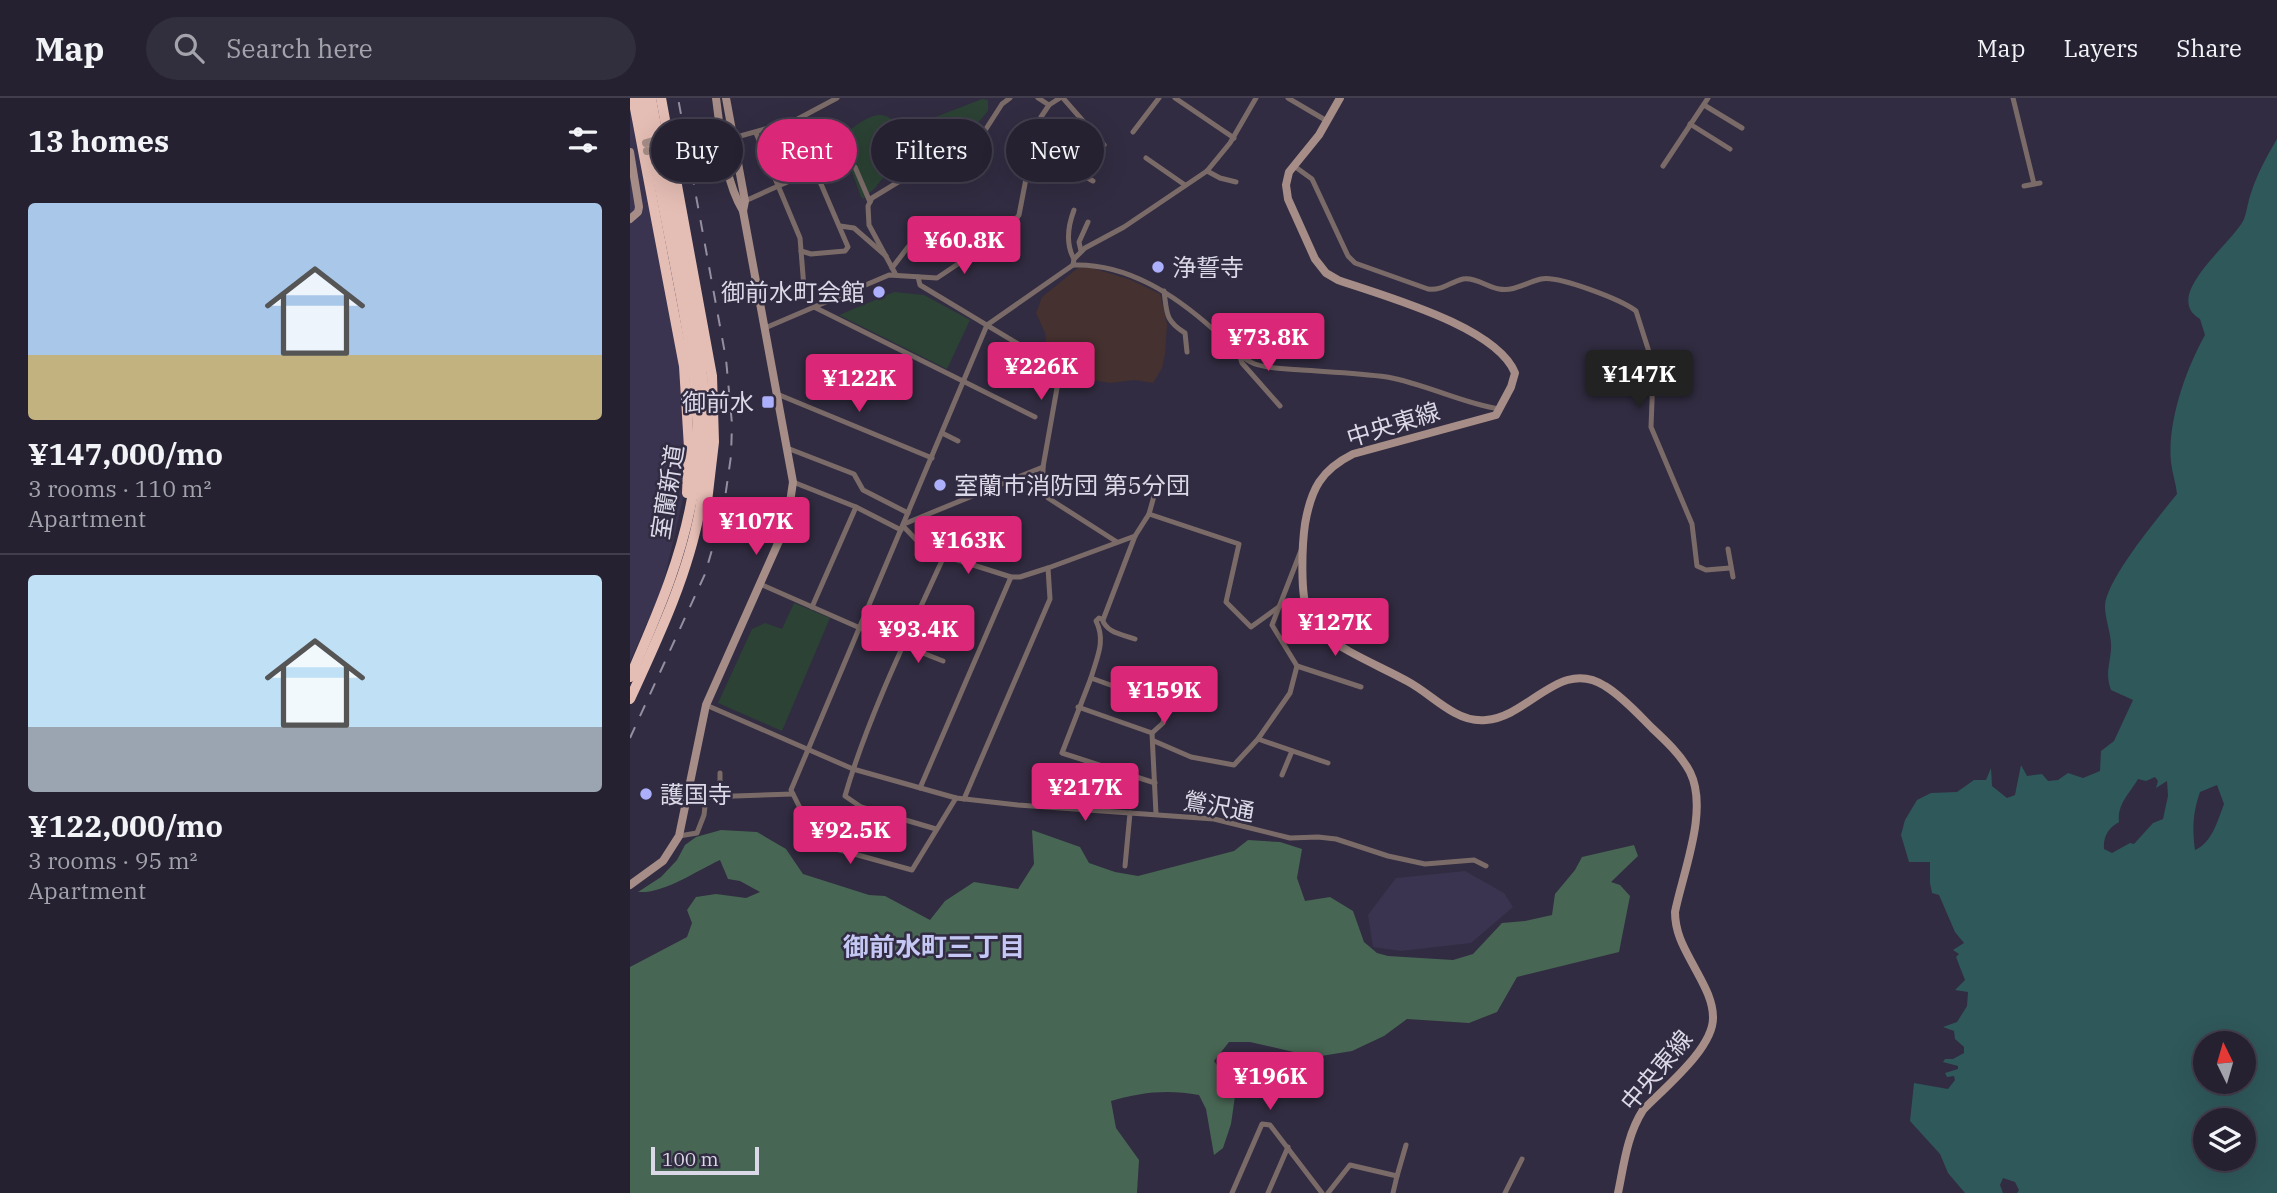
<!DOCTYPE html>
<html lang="en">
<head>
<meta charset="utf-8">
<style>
	body { margin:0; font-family:"IBM Plex Serif","Noto Sans JP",serif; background:#312e3d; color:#f1f3f6; height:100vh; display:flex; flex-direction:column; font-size:26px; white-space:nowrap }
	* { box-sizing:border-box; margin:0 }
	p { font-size:23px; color:#a3a3ab }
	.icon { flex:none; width:38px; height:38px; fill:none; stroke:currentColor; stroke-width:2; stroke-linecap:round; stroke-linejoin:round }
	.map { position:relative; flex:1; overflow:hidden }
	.drawer { display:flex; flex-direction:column; background:#252131; width:630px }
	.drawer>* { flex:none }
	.top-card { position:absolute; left:21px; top:21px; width:665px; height:63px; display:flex; gap:14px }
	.needle { width:46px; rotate:355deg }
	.fabs { position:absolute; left:1563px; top:933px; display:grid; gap:14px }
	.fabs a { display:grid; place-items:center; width:63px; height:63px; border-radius:50%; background:#252131; box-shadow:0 7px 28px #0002,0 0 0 2px #423e4d; font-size:35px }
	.scale { position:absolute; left:21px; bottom:18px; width:108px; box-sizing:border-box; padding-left:7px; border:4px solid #dbd8e7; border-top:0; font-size:19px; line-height:24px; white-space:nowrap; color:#dbd8e7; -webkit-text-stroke:5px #312c41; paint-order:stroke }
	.price { position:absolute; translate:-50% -60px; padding:0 16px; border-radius:7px; background:#db2777; color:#fff; font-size:23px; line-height:46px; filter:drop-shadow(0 2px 4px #0008) }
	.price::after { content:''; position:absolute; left:50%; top:42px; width:21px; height:16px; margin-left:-10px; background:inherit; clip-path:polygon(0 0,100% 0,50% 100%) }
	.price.current { background:#222; color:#fff }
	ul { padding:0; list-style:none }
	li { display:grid; align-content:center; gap:14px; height:371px; padding:0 28px }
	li+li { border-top:2px solid #423e4d }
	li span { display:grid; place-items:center; height:217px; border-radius:7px; color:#555 }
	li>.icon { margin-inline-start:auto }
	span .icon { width:126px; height:126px; fill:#fffc; stroke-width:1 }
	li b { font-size:30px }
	h2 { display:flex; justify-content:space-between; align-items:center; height:84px; padding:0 28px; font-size:30px }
	.chip { padding:0 24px; border-radius:32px; background:#252131; box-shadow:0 7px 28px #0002,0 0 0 2px #423e4d; font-size:24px; line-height:63px }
	.chip.current { background:#db2777; color:#fff }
	header { display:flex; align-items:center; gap:42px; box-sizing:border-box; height:98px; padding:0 35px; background:#252131; border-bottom:2px solid #423e4d }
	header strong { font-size:33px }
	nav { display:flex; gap:38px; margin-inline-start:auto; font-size:24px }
	.search { width:490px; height:63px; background:#312e3d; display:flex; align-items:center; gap:18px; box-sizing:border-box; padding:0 24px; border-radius:38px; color:#a3a3ab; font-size:26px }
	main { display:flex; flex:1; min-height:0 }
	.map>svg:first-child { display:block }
</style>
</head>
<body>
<header>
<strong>Map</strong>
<div class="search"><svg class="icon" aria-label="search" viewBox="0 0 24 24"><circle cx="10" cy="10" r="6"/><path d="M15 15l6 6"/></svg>Search here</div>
<nav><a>Map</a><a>Layers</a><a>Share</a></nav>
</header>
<main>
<section class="drawer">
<h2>13 homes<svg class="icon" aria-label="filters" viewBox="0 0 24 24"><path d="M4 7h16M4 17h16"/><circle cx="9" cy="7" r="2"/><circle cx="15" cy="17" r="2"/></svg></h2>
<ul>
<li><span style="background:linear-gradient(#a9c7e8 70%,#c2b280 0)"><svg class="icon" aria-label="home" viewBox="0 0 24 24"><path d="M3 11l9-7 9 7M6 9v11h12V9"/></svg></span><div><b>¥147,000/mo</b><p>3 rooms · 110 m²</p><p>Apartment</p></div></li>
<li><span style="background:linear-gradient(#bfe0f5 70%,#9aa5b1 0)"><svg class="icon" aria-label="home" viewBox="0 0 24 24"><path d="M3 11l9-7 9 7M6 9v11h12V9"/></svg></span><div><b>¥122,000/mo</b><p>3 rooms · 95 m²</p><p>Apartment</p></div></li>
</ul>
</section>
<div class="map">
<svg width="1647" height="1095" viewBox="0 0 1647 1095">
	<rect width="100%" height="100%" fill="#312c41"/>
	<g fill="#3a3450">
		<polygon points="0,0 55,281 60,371 32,491 0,564"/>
		<polygon points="835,773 874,795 883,809 841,845 771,853 743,849 738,817 766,780"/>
	</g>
	<polygon fill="#45312f" points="448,170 462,170 501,182 530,196 537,226 535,256 532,270 523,285 505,282 480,285 445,279 437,283 428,278 418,258 415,235 406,215 412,199"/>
	<g fill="#2b4234">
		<path d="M352,1L358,2V13L333,42L280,59L259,72L245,90L233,101L231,99L213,50V37C225,29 243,11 258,19C265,23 268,28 277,30Z"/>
		<polygon points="264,194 294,197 340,222 317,271 209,217"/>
		<polygon points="164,505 200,520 152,633 88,605 122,531 135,525 152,531"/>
	</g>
	<path fill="#486654" d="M91,732L127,734L156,751L173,776L239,797L255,798L300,822L315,803L344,784L388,791L404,766L402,732L450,749L459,765L485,774L508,778L604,753L618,742L650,744L672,751L667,780L675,803L700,799L723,813L734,844L747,855L758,858L823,862L843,856L872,825L895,823L922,817L925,796L945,772L952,759L1004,747L1008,758L981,784L990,787L1000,798L989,854L887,879L867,914L839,925L777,921L754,938L722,953L685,959L620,944H599L584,963L597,981L605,998L601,1026L593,1050L584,1057L576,1011L569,997C539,991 510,994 481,1003L486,1030L509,1062L507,1095H0V869L57,839L62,825L57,812L66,799L86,796L116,800L130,794L110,783L98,781L90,762C66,773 34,796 8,794L31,779L47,762L55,747L66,739Z"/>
	<path fill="#2f585b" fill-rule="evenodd" d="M1647,41V1095H1387L1389,1092L1385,1084L1373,1080L1370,1087L1373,1095H1335L1318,1075L1310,1056L1280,1023L1284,985L1318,991L1325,982L1324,978L1317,979L1315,975L1328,971V968L1313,964L1315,961H1323L1334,955V949L1325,941L1324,933L1313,929L1327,924L1337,908L1338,894L1325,892L1335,882L1326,859L1329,856L1323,852L1334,845L1325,834L1309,797L1302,795L1300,785V764H1279L1271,737L1275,722L1287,702L1301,695L1327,694L1344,682H1356L1361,670L1362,688L1377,700L1385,697L1391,667L1397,678L1412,676L1418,683L1428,682L1438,675L1453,680L1470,673L1471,653L1484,643L1503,602L1481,592C1474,574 1482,562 1481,545C1480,532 1475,520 1475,508C1475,483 1530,417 1547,396C1546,385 1542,375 1541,364C1537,324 1556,271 1575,237L1570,221C1530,198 1605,143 1614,121C1617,113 1618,103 1621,95C1627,76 1637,58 1647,41ZM1525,679L1528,683L1526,690L1537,683L1538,698L1533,721L1523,725L1504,746L1500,745L1482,755L1474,751C1473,739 1478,730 1489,724C1487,706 1500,695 1508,681L1516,683ZM1587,687L1594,706C1588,722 1582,745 1565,752C1562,730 1563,714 1570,694ZM1614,945V984H1575V945ZM1614,1022V1060H1575V1022Z"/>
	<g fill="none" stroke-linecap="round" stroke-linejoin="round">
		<g stroke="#7b6b68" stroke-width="5">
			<polyline points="408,0 419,7"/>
			<polyline points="433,0 474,47"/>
			<polyline points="545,0 604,40"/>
			<polyline points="658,0 697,23"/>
			<polyline points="1383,0 1404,86"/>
			<polyline points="1074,7 1112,30"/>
			<polyline points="164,23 218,149 215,153 181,156 171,153"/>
			<polyline points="1060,26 1100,51"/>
			<polyline points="405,34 447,74 463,83"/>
			<polyline points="503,34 529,0"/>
			<polyline points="126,35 170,140 174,190"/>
			<polyline points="103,40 164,23 207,0"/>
			<polyline points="516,60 555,87"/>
			<path d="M664,68L682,81L718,158L725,165L798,191C812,193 820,184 833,181C845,179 857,189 869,191C884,194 897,184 911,181C928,177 992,202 1006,213L1020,257L1023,277L1021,329L1062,426L1067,468L1076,472L1100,470"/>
			<polyline points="1033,68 1078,0"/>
			<polyline points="225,69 240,104"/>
			<polyline points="577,73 590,80 606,84"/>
			<polyline points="1394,88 1410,85"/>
			<polyline points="115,103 184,72"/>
			<polyline points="210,128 224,130 256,158"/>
			<polyline points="451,153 449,144 458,124"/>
			<path d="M444,161C435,145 438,128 444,112"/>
			<polyline points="443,167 444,161 455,150 494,129 577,73 600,45 626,0"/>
			<polyline points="262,170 278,149"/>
			<polyline points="266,177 239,127 238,108 242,100 296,67 345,41 354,34 372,6 380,0"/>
			<polyline points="288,179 290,187 400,253 427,290 413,369 413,380 418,400 487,444"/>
			<path d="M534,193C537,215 535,223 555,235L557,254"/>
			<polyline points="184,209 405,319"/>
			<polyline points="135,230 259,177 307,180 377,133 389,117 405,34 411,19 419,7 430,0"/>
			<polyline points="609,256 612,265 650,308"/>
			<polyline points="147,296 302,360"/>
			<polyline points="312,335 328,343"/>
			<polyline points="157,350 224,376 233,392 278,415"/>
			<polyline points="163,384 226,409 271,432"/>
			<polyline points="519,416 524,398"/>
			<polyline points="274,426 413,369"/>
			<polyline points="273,428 296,452 381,479 390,479 418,470"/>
			<polyline points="672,450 642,527 667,568 731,589"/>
			<polyline points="1098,451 1103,479"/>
			<polyline points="130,486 230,530 313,563"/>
			<polyline points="182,509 226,409"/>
			<polyline points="473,522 505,438 519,416 609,446 596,504 621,529 650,508"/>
			<path d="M461,580C467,559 476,543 466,523L469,520L472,521C477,535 491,536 505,541"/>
			<polyline points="76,607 223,671 326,700 388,707 584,721 660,740 688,739 706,741 758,758 795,766 844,762 856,768"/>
			<polyline points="448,609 522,635 526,716"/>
			<polyline points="522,635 533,625 536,607 461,580 432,655 525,685"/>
			<polyline points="628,641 698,665"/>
			<polyline points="524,643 561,659 604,667 628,641 660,595 667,568"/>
			<polyline points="652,677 662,653"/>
			<polyline points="290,690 381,479"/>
			<polyline points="90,699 90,675"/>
			<path d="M326,700L282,772L188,746L161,692L357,227L443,167C497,165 545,197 584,232C596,243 609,260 625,266C640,271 657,271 672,272C700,274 729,275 757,279C796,286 831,305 869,311"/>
			<polyline points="334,701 420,501 418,470 505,438"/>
			<path d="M306,731L231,709L215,698C238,618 280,533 315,456"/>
			<polyline points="49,738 67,735 74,717 76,699 163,696"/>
			<polyline points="495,768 500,715"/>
			<polyline points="767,1078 776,1047"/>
			<polyline points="602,1095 632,1026 640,1027 692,1095"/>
			<polyline points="638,1095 658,1049"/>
			<polyline points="698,1095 720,1067 767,1078 763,1095"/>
			<polyline points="875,1095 892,1061"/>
		</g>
		<g stroke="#a68d87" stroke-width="8">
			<path d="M86,0C91,37 94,81 113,113"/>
			<path d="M710,0L689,37L659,74L656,87L658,101L685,161L696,175L708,182C753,198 866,228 885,275L881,289L866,317L723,356C691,372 681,391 675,426C672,447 670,497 678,515C682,522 688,531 694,536C712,553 754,570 777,583C794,592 808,606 825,615C834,620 845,623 856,622C899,619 930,559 975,588C993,599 1008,616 1022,630C1036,643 1051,657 1060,674C1079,712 1053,774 1045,814C1045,837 1056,853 1067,874C1074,887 1083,903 1083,919C1084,950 1034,990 1013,1012C997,1037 994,1066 988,1095"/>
			<polyline points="0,54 9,109 8,114 0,121"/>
			<polyline points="0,787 33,763 49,738 76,607 157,425 163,384 113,113 115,103 96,0"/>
		</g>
		<g stroke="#e4bdb4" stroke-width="10">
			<polyline points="3,0 54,268 59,350 57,395"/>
			<polyline points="31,0 82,278 84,344 76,412"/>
			<path d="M0,579C27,517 54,456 64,388C75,312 58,236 44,162C33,108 23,54 12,0"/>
			<path d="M0,601C28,540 58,477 70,411C84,328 70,249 54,168C43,112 31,56 21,0"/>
		</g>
		<polyline stroke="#9490a1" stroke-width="2" stroke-dasharray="12 12" stroke-linecap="butt" points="0,640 75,476 93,414 101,358 102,326 96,261 48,0"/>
		<g stroke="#a68d87" stroke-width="8">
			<polyline points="47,37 73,32"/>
			<polyline points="16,45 34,40"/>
			<polyline points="49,47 74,42"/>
			<polyline points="17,53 36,49"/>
		</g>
	</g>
	<g fill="#acaffb" stroke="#312c41" stroke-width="2.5">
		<circle cx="528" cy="169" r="7"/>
		<circle cx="249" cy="194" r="7"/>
		<rect x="131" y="297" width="14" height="14" rx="3.5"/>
		<circle cx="310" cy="387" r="7"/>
		<circle cx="16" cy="696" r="7"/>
	</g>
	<g text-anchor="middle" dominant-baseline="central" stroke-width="5" stroke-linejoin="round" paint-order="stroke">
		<g font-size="24" fill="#dbd8e7" stroke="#312c41" text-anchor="start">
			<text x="542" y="169">浄誓寺</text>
			<text x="235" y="194" text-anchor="end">御前水町会館</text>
			<text x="124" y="304" text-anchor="end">御前水</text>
			<text x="324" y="387">室蘭市消防団 第5分団</text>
			<text x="30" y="696">護国寺</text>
		</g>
		<g font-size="24" fill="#dbd8e7" stroke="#312c41">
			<text transform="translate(763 326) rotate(-17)">中央東線</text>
			<text transform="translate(37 394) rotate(-81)">室蘭新道</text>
			<text transform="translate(589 708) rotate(10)">鶯沢通</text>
			<text transform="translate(1026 972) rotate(-50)">中央東線</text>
		</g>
		<g font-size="26" font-weight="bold" fill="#c5c8f4" stroke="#312c41">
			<text x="304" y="848">御前水町三丁目</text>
		</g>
	</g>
</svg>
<div class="fabs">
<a><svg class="needle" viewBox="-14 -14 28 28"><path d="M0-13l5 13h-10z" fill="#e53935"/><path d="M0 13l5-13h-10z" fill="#a3a3ab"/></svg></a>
<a><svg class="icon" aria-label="layers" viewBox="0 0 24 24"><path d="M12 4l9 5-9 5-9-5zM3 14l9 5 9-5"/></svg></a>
</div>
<div class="scale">100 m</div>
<b class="price" style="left:334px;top:178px">¥60.8K</b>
<b class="price" style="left:638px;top:275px">¥73.8K</b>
<b class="price" style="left:411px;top:304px">¥226K</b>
<b class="price current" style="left:1009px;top:312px">¥147K</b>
<b class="price" style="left:229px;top:316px">¥122K</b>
<b class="price" style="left:126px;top:459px">¥107K</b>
<b class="price" style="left:338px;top:478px">¥163K</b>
<b class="price" style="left:705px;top:560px">¥127K</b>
<b class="price" style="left:288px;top:567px">¥93.4K</b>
<b class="price" style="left:534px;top:628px">¥159K</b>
<b class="price" style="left:455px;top:725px">¥217K</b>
<b class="price" style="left:220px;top:768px">¥92.5K</b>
<b class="price" style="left:640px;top:1014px">¥196K</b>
<div class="top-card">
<a class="chip">Buy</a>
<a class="chip current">Rent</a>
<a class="chip">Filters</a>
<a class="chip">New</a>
</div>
</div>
</main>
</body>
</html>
